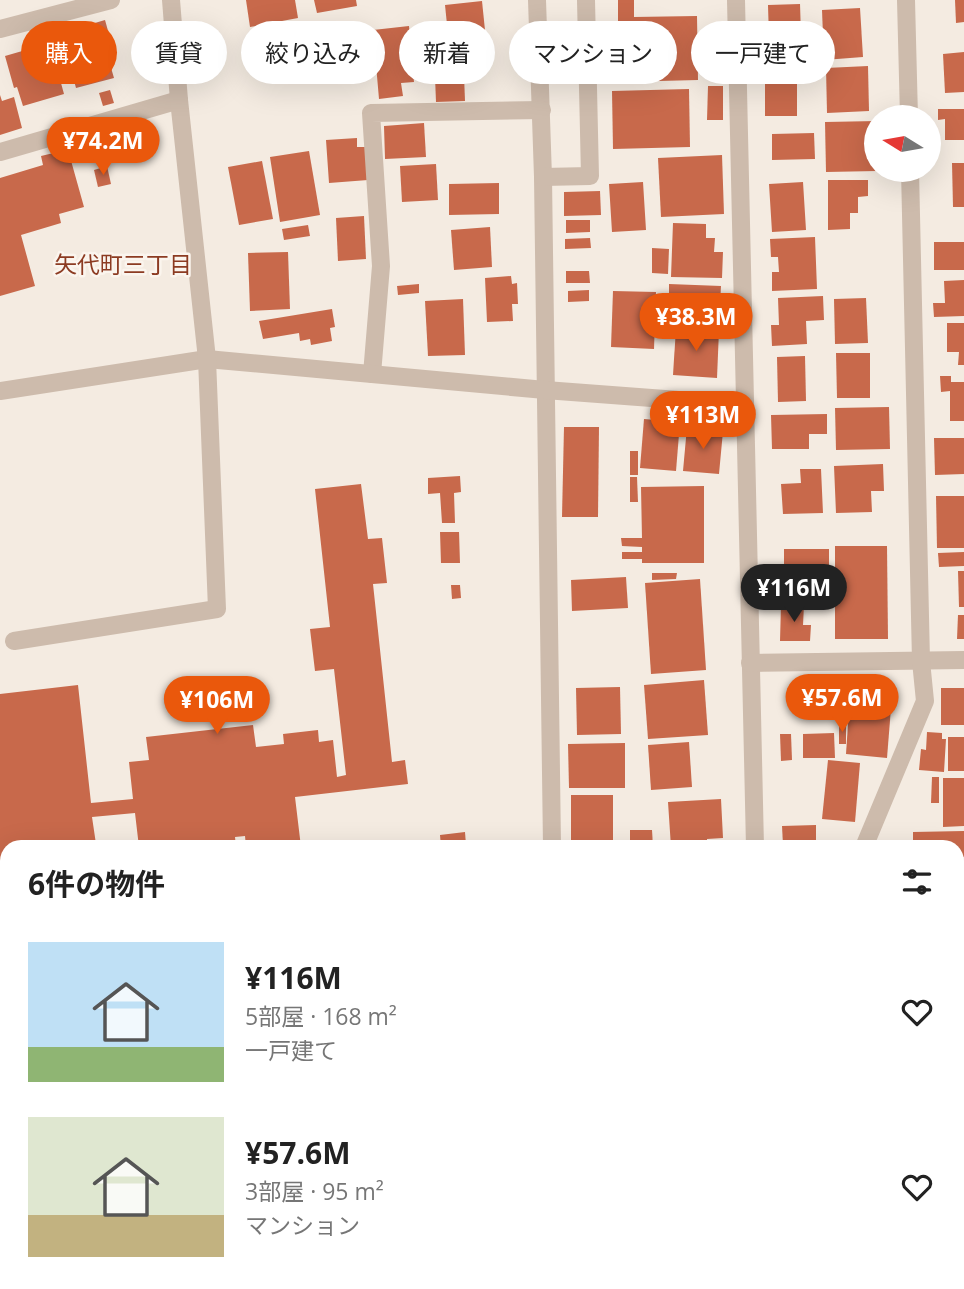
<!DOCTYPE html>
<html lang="ja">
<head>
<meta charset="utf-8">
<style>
	body { margin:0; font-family:"Open Sans","Noto Sans JP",sans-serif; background:#f6f6f6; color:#222; height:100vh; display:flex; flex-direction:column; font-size:26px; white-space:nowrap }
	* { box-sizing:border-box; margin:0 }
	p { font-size:23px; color:#767676 }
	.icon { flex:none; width:38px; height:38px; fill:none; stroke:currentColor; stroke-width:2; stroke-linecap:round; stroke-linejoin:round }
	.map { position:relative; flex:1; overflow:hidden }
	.details { position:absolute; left:0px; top:840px; width:964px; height:450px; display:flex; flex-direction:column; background:#fff; border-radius:21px 21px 0 0; box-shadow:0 7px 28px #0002 }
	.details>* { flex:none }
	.top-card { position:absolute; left:21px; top:21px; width:922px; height:63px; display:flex; gap:14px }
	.needle { width:46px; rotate:281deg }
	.fabs { position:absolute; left:864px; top:105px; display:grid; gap:14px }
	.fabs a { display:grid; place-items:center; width:77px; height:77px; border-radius:50%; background:#fff; box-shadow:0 7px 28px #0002; font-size:35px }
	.price { position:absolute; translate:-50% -60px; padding:0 16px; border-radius:24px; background:#ea580c; color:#fff; font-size:23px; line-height:46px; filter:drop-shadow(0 2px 4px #0008) }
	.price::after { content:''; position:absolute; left:50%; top:42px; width:21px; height:16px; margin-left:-10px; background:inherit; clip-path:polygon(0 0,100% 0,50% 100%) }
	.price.active { background:#222; color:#fff }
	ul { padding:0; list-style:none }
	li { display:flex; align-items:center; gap:21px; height:175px; padding:0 28px }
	li span { display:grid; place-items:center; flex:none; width:196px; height:140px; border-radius:0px; color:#555 }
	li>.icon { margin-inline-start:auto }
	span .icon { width:84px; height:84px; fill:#fffc; stroke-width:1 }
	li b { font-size:30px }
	h2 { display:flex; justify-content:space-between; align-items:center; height:84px; padding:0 28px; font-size:30px }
	.pill { padding:0 24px; border-radius:32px; background:#fff; box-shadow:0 7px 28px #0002; font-size:24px; line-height:63px }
	.pill.active { background:#ea580c; color:#fff }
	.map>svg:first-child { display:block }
</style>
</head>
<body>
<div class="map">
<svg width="964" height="1289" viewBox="0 0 964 1289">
	<rect width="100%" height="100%" fill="#f4ebe1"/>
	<g fill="#b8c4a0">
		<polygon points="73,1283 458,1283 458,1289 75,1289"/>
		<polygon points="632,1283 827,1283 827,1289 629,1289"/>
	</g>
	<g fill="#c8694b">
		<polygon points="246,0 295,0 298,18 250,27"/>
		<polygon points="314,0 356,0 357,6 317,13"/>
		<polygon points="618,0 634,0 634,17 697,16 698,80 619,82 619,70 610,70 610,35 618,35"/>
		<polygon points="955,0 964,0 964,22 956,23"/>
		<polygon points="482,1 486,40 449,44 445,5"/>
		<polygon points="800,4 801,36 769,38 768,5"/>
		<polygon points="860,8 863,57 824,60 822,10"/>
		<polygon points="105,20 112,45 105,47 114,78 76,88 61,33"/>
		<polygon points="409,26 414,82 401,83 403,96 379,99 373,30"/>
		<polygon points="327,27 330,43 303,48 300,33"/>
		<polygon points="577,41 578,64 555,64 555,42"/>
		<polygon points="50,43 64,94 23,106 17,87 14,88 5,56"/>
		<polygon points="463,49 465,101 436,102 434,51"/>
		<polygon points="964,52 964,92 945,93 943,54"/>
		<rect x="765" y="64" width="32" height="52"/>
		<polygon points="868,66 869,111 827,113 826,68"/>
		<polygon points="708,86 723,86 723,120 707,120"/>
		<polygon points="689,89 690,147 613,149 612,91"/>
		<polygon points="110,90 114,103 103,106 99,93"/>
		<polygon points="0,95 2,101 14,97 22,128 0,135"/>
		<polygon points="938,109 964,109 964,140 945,140 945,119 938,120"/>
		<polygon points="877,121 877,171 826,172 825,122"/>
		<polygon points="424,123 426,157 385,159 384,126"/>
		<polygon points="814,133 815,159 772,160 772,134"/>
		<polygon points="357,138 357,147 366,147 368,180 329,183 326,140"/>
		<polygon points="62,151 64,159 70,157 84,207 59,214 61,223 21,235 35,286 0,296 0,178 43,165 41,156"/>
		<polygon points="309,151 320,215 280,222 270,157"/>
		<polygon points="722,155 724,214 661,217 658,158"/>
		<polygon points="262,161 273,219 239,225 228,167"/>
		<polygon points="952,163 964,163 964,207 953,207"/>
		<polygon points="436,164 438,200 402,202 400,166"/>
		<polygon points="107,166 111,184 98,187 94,170"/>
		<polygon points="828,180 868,180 868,196 858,197 858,213 850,213 850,229 828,230"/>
		<polygon points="643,182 646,230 612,232 609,184"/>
		<polygon points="803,182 806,230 772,232 769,184"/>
		<polygon points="499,183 499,214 449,215 449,184"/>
		<polygon points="600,191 601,215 564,216 564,192"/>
		<polygon points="364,216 366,259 338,261 336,218"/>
		<polygon points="566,220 590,220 590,232 566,233"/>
		<polygon points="673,223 706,224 706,238 715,238 714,252 723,252 722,278 671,277"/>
		<polygon points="308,225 310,236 284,240 282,229"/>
		<polygon points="490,227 492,267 454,270 451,230"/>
		<polygon points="815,237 817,289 772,291 772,272 779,272 778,257 771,257 770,239"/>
		<polygon points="590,238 591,248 565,249 565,239"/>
		<rect x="934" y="242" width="30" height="28"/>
		<polygon points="652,248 669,249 668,274 652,273"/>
		<polygon points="288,252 290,309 250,311 248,253"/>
		<polygon points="566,271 589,271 590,283 566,283"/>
		<polygon points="511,276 512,284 517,283 518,304 512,304 513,321 487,322 485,278"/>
		<polygon points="964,280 964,316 934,317 933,303 945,303 944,281"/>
		<polygon points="419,284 419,293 398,295 397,286"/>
		<polygon points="669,284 721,286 719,322 669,320"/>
		<polygon points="589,290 589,301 568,302 568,291"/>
		<polygon points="613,291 656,292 654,349 611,347"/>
		<polygon points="823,296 824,320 806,321 807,344 772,346 771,325 779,325 778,298"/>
		<polygon points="866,298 868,343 835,344 834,299"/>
		<polygon points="463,299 465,355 428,356 425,301"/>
		<polygon points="332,309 335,327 330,328 332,341 311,345 310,339 300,341 299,333 263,339 259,321"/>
		<polygon points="947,323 964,323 964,365 958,365 959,352 947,352"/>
		<polygon points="676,328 719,330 717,378 673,375"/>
		<polygon points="836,353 870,353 870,398 837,398"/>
		<polygon points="805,356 806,401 778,402 777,357"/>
		<polygon points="940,376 951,376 951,382 964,382 964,421 950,421 950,391 941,392"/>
		<polygon points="889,407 890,449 836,450 835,408"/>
		<polygon points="827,414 827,434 809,434 809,449 772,449 771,415"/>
		<polygon points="644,419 680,422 676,471 640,468"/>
		<polygon points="564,427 599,427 598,517 562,517"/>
		<polygon points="687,427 723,431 719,474 683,471"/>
		<polygon points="934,438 964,438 964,474 935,475"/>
		<rect x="630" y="451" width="8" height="24"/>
		<polygon points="883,464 884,491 871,491 872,512 836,513 834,466"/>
		<polygon points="800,469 821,469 823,513 783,514 781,484 801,483"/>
		<polygon points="460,476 461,492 454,493 455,523 442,523 440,493 428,494 428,478"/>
		<polygon points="630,477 637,477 638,502 630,502"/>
		<polygon points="361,484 368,539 382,538 387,583 373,584 392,762 405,760 408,784 295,797 301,847 246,847 245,836 235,837 236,847 139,847 135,813 92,817 96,844 71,847 7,847 7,877 0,878 0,694 78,685 91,803 133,799 129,762 149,760 146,737 253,725 256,747 284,744 283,734 318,730 319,742 333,740 337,777 346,775 334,669 315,671 310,629 330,627 315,489"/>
		<polygon points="704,486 704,563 642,563 642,559 622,559 622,552 642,552 642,547 622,546 621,538 642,538 641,487"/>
		<polygon points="936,496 964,496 964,548 937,548"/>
		<polygon points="440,532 459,532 460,563 441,563"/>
		<polygon points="835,546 887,546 888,639 835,639"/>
		<rect x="784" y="549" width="45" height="31"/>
		<polygon points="964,552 964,566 939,567 938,553"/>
		<polygon points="958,571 964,571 964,607 959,607"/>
		<polygon points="652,573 677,573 676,579 652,580"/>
		<polygon points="626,577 628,608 572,611 571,580"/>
		<polygon points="700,579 706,670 651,674 645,583"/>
		<polygon points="451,585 460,585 461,598 452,599"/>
		<polygon points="804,587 805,600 783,602 782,589"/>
		<polygon points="781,605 804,605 803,625 811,625 810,641 780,641"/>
		<polygon points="958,615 964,615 964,639 957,639"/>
		<rect x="838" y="679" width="10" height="23"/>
		<polygon points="704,680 708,735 648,739 644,685"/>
		<polygon points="851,680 893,683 887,758 846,754"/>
		<polygon points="620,687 621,734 577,735 576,688"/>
		<rect x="941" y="688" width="23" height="37"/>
		<rect x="839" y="724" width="7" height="20"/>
		<polygon points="927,732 942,733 942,739 946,739 944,772 919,770 921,749 926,750"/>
		<polygon points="834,733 835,758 803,758 803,734"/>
		<polygon points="780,734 791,734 792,760 781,761"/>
		<rect x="948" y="737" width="16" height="34"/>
		<polygon points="689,742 692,787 651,790 648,745"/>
		<polygon points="625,743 625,788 569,788 568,744"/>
		<polygon points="828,760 860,763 855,822 822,819"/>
		<polygon points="932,777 939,777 939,803 931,803"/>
		<polygon points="943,778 964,778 964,826 943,827"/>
		<rect x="571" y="795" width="42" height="52"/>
		<polygon points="721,799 723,838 707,839 707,847 671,847 668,802"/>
		<polygon points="816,825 816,844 783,845 782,826"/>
		<polygon points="630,830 652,830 653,847 630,847"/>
		<polygon points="964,831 964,857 957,858 957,847 913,847 913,832"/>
		<polygon points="465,832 466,845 441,847 440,835"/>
		<rect x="957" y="888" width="7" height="33"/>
		<polygon points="964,1179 964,1228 959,1228 957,1233 957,1196"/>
	</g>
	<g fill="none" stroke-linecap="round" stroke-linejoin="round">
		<g stroke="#cdbbac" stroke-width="18">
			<polyline points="537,0 543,177 552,847"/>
			<polyline points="736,0 755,847"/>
			<polyline points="906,0 909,117"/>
			<polyline points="0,29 111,0"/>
			<polyline points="0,152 179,100"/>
			<polyline points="543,177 590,176 586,0"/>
			<polyline points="372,374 381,266 371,113 542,110"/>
			<polyline points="0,391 207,359 545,390 745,405"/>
			<polyline points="14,641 217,609 207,359 179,100 171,0"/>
			<polyline points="750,663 964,660"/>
			<polyline points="864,847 925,701 921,661 910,170"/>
			<polyline points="561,1283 561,1289"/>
			<polyline points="584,1289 589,1283"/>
		</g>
	</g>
	<g text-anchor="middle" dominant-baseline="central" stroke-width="5" stroke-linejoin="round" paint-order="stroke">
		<g font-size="23" fill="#8c3b22" stroke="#fbf5ee">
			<text x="123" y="264">矢代町三丁目</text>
		</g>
	</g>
</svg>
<div class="fabs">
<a><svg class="needle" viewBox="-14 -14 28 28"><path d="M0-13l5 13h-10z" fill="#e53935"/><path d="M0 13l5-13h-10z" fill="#767676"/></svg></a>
</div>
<b class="price" style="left:103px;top:177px">¥74.2M</b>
<b class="price" style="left:696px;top:353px">¥38.3M</b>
<b class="price" style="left:703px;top:451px">¥113M</b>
<b class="price active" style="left:794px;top:624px">¥116M</b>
<b class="price" style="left:842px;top:734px">¥57.6M</b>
<b class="price" style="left:217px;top:736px">¥106M</b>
<div class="top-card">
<a class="pill active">購入</a>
<a class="pill">賃貸</a>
<a class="pill">絞り込み</a>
<a class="pill">新着</a>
<a class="pill">マンション</a>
<a class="pill">一戸建て</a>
</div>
<section class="details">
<h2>6件の物件<svg class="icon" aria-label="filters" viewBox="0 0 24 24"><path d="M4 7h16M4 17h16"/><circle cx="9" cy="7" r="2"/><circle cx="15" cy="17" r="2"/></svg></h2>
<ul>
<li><span style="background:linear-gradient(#bfe0f5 75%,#8fb573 0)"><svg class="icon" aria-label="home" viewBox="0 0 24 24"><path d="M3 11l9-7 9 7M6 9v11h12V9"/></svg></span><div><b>¥116M</b><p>5部屋 · 168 m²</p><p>一戸建て</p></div><svg class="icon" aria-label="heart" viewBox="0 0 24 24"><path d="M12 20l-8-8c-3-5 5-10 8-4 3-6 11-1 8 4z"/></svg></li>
<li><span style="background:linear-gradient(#dfe7d0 70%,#c2b280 0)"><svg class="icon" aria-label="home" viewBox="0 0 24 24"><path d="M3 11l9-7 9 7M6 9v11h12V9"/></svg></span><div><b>¥57.6M</b><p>3部屋 · 95 m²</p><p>マンション</p></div><svg class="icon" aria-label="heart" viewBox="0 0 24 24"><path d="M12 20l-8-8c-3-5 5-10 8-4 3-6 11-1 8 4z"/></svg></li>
</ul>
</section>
</div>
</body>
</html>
